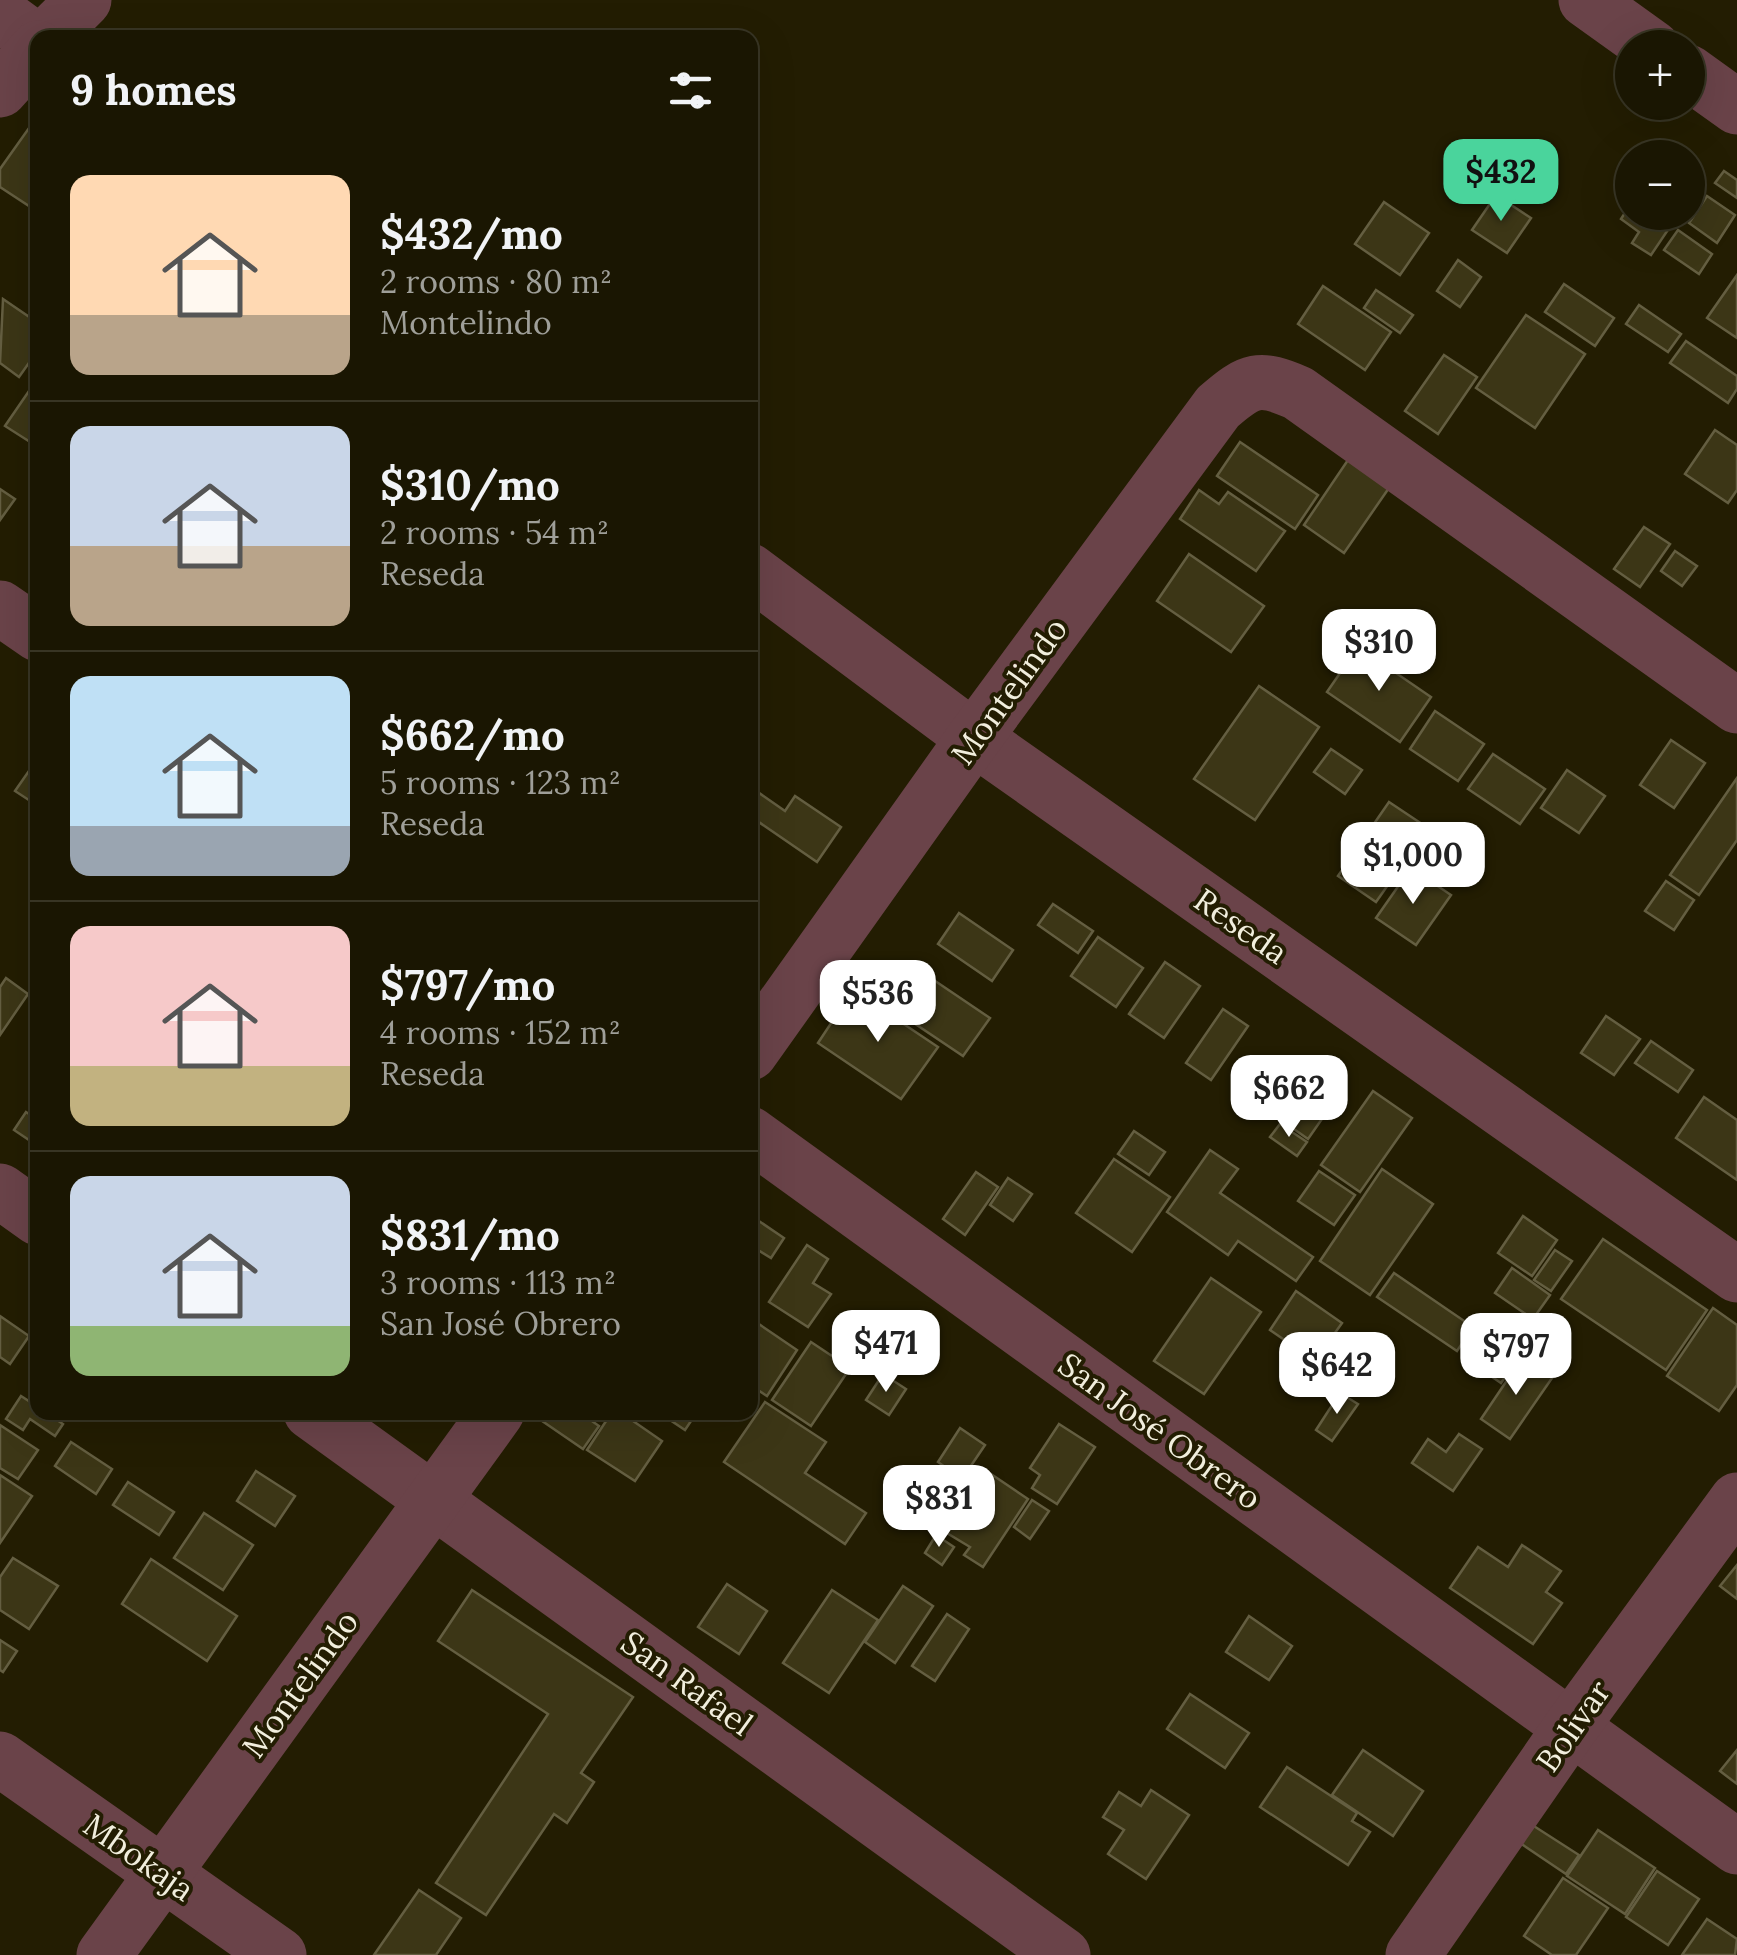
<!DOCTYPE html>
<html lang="en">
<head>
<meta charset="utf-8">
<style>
	body { margin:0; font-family:Lora,serif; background:#272311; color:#f1f3f6; height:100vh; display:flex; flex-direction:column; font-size:38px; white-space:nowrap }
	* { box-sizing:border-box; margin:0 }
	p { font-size:32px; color:#9f9f99 }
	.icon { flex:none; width:55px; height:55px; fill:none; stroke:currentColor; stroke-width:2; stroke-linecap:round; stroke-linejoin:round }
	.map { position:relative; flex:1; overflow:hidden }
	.details { position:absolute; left:30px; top:30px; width:728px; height:1390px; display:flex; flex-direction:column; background:#1a1602; border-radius:20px; box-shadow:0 10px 40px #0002,0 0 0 2px #383524 }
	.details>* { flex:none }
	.fabs { position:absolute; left:1615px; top:30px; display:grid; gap:20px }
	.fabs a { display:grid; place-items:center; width:90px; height:90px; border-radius:50%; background:#1a1602; box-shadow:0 10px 40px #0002,0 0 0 2px #383524; font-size:50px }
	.price { position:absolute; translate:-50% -85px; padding:0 22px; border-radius:20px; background:#fff; color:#222; font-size:32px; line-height:65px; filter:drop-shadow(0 2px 5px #0008) }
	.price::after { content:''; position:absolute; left:50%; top:60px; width:30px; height:22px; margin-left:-15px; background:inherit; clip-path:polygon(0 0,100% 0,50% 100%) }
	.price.current { background:#4ad49c; color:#111 }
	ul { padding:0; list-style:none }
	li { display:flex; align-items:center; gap:30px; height:250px; padding:0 40px }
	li+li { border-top:2px solid #383524 }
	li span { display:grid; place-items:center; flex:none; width:280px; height:200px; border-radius:20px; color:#555 }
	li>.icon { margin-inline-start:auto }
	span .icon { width:120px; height:120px; fill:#fffc; stroke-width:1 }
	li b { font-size:42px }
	h2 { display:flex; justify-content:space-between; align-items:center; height:120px; padding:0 40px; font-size:42px }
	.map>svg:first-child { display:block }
</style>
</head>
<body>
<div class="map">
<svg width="1737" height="1955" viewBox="0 0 1737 1955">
	<rect width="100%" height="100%" fill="#231d02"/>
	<g fill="#3c3616" stroke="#645e41" stroke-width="2.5">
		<polygon points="34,121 38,124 38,194 29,206 0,187 0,169"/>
		<polygon points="1724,171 1737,180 1737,198 1715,183"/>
		<polygon points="1496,195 1531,218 1507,253 1472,230"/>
		<polygon points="1707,196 1735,215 1717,243 1689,223"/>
		<polygon points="1384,202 1429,233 1400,275 1355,244"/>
		<polygon points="1632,202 1632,212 1680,212 1651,255 1632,243 1639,232 1621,219"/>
		<polygon points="1678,230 1712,254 1699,274 1664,250"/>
		<polygon points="1458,260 1481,277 1460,307 1437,291"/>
		<polygon points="1737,275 1737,338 1707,318"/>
		<polygon points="1564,284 1614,318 1595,346 1545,312"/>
		<polygon points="1323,286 1391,332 1365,370 1298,324"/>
		<polygon points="1376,290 1413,315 1400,333 1364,308"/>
		<polygon points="3,299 38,323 38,350 19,377 0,363"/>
		<polygon points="1639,305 1681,334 1668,352 1626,324"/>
		<polygon points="1526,315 1585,354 1535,428 1476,388"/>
		<polygon points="1686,341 1737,376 1737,389 1728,403 1670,363"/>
		<polygon points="1444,355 1477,377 1438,434 1405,411"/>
		<polygon points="29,391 38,397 38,447 5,426"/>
		<polygon points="1715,430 1737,445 1737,490 1728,503 1685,474"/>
		<polygon points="1240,442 1318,495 1295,529 1217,476"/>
		<polygon points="1350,457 1391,485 1344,553 1304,525"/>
		<polygon points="0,489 15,499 0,520"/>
		<polygon points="1199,490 1219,504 1228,492 1285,531 1256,571 1180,519"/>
		<polygon points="1644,527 1670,544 1640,587 1614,569"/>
		<polygon points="1675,551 1697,566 1682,586 1661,571"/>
		<polygon points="1189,554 1264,606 1231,652 1157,601"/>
		<polygon points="1358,647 1431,697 1400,742 1327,692"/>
		<polygon points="1259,686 1319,727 1255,820 1194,779"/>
		<polygon points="1435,711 1484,744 1458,781 1410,749"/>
		<polygon points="1671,740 1705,763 1674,808 1640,785"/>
		<polygon points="1331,749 1362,770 1345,794 1314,772"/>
		<polygon points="1493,754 1545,789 1520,824 1468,789"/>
		<polygon points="38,758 38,806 15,791"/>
		<polygon points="1567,770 1605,796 1579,833 1541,808"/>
		<polygon points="1737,778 1737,840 1699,895 1670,875"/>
		<polygon points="752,788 785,811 795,796 841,827 817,862 750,816"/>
		<polygon points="1389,802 1428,828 1376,902 1338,876"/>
		<polygon points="1411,868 1451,895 1416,945 1376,918"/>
		<polygon points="1666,881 1694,900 1674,930 1645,911"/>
		<polygon points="1053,904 1093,931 1078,953 1038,925"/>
		<polygon points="959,913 1013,950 992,981 938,944"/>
		<polygon points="1098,937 1143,968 1116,1007 1071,976"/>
		<polygon points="1165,962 1200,986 1164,1038 1129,1014"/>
		<polygon points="910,964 990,1018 963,1056 884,1003"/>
		<polygon points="6,978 28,994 0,1035 0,987"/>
		<polygon points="853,990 938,1047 901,1099 818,1043"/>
		<polygon points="1223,1009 1248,1026 1211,1080 1186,1063"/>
		<polygon points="1606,1016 1640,1039 1614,1075 1581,1053"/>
		<polygon points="1651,1041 1693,1070 1678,1092 1635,1063"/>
		<polygon points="1324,1078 1342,1090 1308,1139 1291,1127"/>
		<polygon points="1373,1091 1412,1118 1360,1192 1321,1165"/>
		<polygon points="1704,1097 1737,1120 1737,1180 1676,1138"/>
		<polygon points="26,1112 38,1120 35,1144 14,1130"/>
		<polygon points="1280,1124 1307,1142 1297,1156 1270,1137"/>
		<polygon points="1134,1131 1165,1152 1149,1175 1118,1154"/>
		<polygon points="1210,1150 1238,1169 1220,1193 1313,1257 1296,1281 1238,1241 1228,1255 1167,1212"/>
		<polygon points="1114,1159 1170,1197 1132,1252 1076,1213"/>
		<polygon points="1382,1169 1433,1204 1370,1295 1320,1261"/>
		<polygon points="1319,1171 1355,1195 1334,1225 1298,1201"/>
		<polygon points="976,1172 998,1187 965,1235 943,1219"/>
		<polygon points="1008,1178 1032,1194 1013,1221 990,1205"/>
		<polygon points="750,1215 784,1238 771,1258 750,1245"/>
		<polygon points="1523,1216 1557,1240 1532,1276 1498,1253"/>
		<polygon points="1603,1239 1707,1310 1666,1370 1561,1299"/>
		<polygon points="807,1245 828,1259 813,1283 831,1294 808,1327 769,1302"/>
		<polygon points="1555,1250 1572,1261 1551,1291 1534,1280"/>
		<polygon points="1512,1268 1550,1295 1533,1319 1495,1293"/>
		<polygon points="1394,1273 1473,1327 1457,1351 1377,1297"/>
		<polygon points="1211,1278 1261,1312 1204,1394 1154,1361"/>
		<polygon points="1296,1291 1342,1323 1315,1361 1270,1330"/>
		<polygon points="1713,1308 1737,1325 1737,1385 1719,1411 1667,1376"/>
		<polygon points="0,1316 29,1336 10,1364 0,1357"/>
		<polygon points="750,1318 797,1350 767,1396 750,1385"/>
		<polygon points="1509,1318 1534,1335 1501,1383 1476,1366"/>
		<polygon points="811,1342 850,1368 811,1426 772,1400"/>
		<polygon points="1522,1358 1552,1378 1510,1439 1481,1419"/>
		<polygon points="883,1374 906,1389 889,1415 866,1400"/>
		<polygon points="1340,1393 1358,1404 1332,1441 1316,1430"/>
		<polygon points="21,1396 38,1407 38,1412 45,1412 63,1424 55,1436 30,1419 23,1430 6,1419"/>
		<polygon points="765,1402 826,1442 805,1473 866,1513 845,1544 724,1462"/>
		<polygon points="529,1412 579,1412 599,1426 583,1449"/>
		<polygon points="612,1412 620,1412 662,1441 635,1481 587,1450"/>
		<polygon points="658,1412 697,1412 685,1430"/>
		<polygon points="1059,1424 1095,1447 1057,1504 1032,1488 1040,1475 1030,1468"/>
		<polygon points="0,1425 38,1450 18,1479 0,1468"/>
		<polygon points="960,1428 985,1445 962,1479 938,1462"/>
		<polygon points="1459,1434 1482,1449 1453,1491 1412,1463 1428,1439 1446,1452"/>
		<polygon points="71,1442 112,1469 96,1494 55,1466"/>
		<polygon points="256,1471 295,1496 275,1526 237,1501"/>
		<polygon points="988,1472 1028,1499 983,1567 964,1555 970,1547 947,1533"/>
		<polygon points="0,1475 32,1496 0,1543"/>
		<polygon points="128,1482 174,1512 159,1535 113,1505"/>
		<polygon points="1032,1500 1049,1511 1030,1539 1014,1527"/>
		<polygon points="204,1513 253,1545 223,1590 174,1558"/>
		<polygon points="936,1535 954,1547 942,1565 925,1553"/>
		<polygon points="1522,1545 1561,1571 1546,1592 1562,1603 1533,1644 1450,1588 1478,1547 1508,1567"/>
		<polygon points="13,1558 58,1586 29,1629 0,1610 0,1577"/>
		<polygon points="151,1559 237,1616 207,1661 122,1604"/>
		<polygon points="1737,1565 1737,1599 1720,1586"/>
		<polygon points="727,1584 767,1611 739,1654 698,1627"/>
		<polygon points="903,1586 933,1606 895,1663 865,1642"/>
		<polygon points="472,1590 633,1697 581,1773 594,1782 567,1823 554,1814 486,1915 436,1883 548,1714 438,1641"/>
		<polygon points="832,1590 878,1620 829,1693 783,1663"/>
		<polygon points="947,1614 969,1629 935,1681 912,1666"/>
		<polygon points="1249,1616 1292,1646 1269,1680 1226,1652"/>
		<polygon points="0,1640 17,1651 3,1672 0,1670"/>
		<polygon points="1190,1694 1249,1733 1225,1768 1167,1729"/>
		<polygon points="1363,1750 1423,1791 1393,1836 1332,1795"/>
		<polygon points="1737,1750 1737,1784 1720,1771"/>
		<polygon points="1287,1767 1357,1813 1352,1821 1370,1832 1348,1865 1260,1807"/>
		<polygon points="1151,1790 1189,1815 1146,1879 1108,1854 1124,1830 1103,1817 1119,1792 1141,1806"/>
		<polygon points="1526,1821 1579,1855 1566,1874 1514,1839"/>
		<polygon points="1598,1830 1655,1868 1625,1914 1567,1876"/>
		<polygon points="1657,1871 1699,1899 1668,1945 1626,1917"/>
		<polygon points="1563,1878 1608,1908 1576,1955 1552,1955 1524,1936"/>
		<polygon points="419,1890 461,1918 436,1955 374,1955"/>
		<polygon points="1707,1919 1737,1939 1735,1955 1682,1955"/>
	</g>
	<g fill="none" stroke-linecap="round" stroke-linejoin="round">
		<g stroke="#6a4349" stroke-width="55">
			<polyline points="1586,0 1653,48"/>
			<polyline points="0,14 38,42"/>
			<polyline points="46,38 84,0"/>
			<polyline points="1688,72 1737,107"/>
			<polyline points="0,90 38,48"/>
			<polyline points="750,571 974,738 1737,1275"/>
			<polyline points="0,608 38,634"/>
			<path d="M750,1053L974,738L1218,407C1250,379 1259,376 1298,393L1737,706"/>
			<polyline points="750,1134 1737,1847"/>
			<polyline points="0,1191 38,1218"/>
			<polyline points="311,1412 1063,1955"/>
			<polyline points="0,1759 279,1955"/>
			<polyline points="104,1955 497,1412"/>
			<polyline points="1413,1955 1571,1727 1737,1500"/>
		</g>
	</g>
	<g text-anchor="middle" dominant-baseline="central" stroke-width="8" stroke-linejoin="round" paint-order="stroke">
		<g font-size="32" fill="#f1eedd" stroke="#231d02">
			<text transform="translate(1009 691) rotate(-54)">Montelindo</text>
			<text transform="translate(1241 926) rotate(35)">Reseda</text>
			<text transform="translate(1160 1431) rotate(36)">San José Obrero</text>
			<text transform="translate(687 1683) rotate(36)">San Rafael</text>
			<text transform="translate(300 1684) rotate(-54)">Montelindo</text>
			<text transform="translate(1573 1726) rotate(-55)">Bolivar</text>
			<text transform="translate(139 1857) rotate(35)">Mbokaja</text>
		</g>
	</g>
</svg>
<div class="fabs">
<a>+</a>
<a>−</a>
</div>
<b class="price current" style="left:1501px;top:224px">$432</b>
<b class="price" style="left:1379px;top:694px">$310</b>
<b class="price" style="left:1413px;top:907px">$1,000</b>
<b class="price" style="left:878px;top:1045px">$536</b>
<b class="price" style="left:1289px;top:1140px">$662</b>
<b class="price" style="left:886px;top:1395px">$471</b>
<b class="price" style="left:1516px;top:1398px">$797</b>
<b class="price" style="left:1337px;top:1417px">$642</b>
<b class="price" style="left:939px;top:1550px">$831</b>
<section class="details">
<h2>9 homes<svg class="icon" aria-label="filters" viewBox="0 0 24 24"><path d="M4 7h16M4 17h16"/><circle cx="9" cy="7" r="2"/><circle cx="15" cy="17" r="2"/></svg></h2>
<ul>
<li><span style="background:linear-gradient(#ffd9b3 70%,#b9a48a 0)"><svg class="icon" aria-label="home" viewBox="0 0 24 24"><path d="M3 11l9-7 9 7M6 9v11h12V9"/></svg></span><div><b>$432/mo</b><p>2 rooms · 80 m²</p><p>Montelindo</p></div></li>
<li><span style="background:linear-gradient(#c9d6e8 60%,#b9a48a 0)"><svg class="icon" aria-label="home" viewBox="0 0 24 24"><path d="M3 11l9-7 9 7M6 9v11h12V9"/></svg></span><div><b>$310/mo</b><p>2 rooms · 54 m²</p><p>Reseda</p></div></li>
<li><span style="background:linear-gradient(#bfe0f5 75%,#9aa5b1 0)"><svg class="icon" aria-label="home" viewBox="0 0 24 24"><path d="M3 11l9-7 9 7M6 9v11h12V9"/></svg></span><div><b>$662/mo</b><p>5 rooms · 123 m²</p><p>Reseda</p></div></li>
<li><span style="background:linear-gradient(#f6c9c9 70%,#c2b280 0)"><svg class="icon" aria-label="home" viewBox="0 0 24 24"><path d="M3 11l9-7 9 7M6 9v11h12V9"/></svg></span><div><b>$797/mo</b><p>4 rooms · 152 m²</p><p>Reseda</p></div></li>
<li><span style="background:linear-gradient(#c9d6e8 75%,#8fb573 0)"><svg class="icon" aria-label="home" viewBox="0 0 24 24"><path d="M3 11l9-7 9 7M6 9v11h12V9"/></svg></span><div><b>$831/mo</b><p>3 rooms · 113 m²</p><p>San José Obrero</p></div></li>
</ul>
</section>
</div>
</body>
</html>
